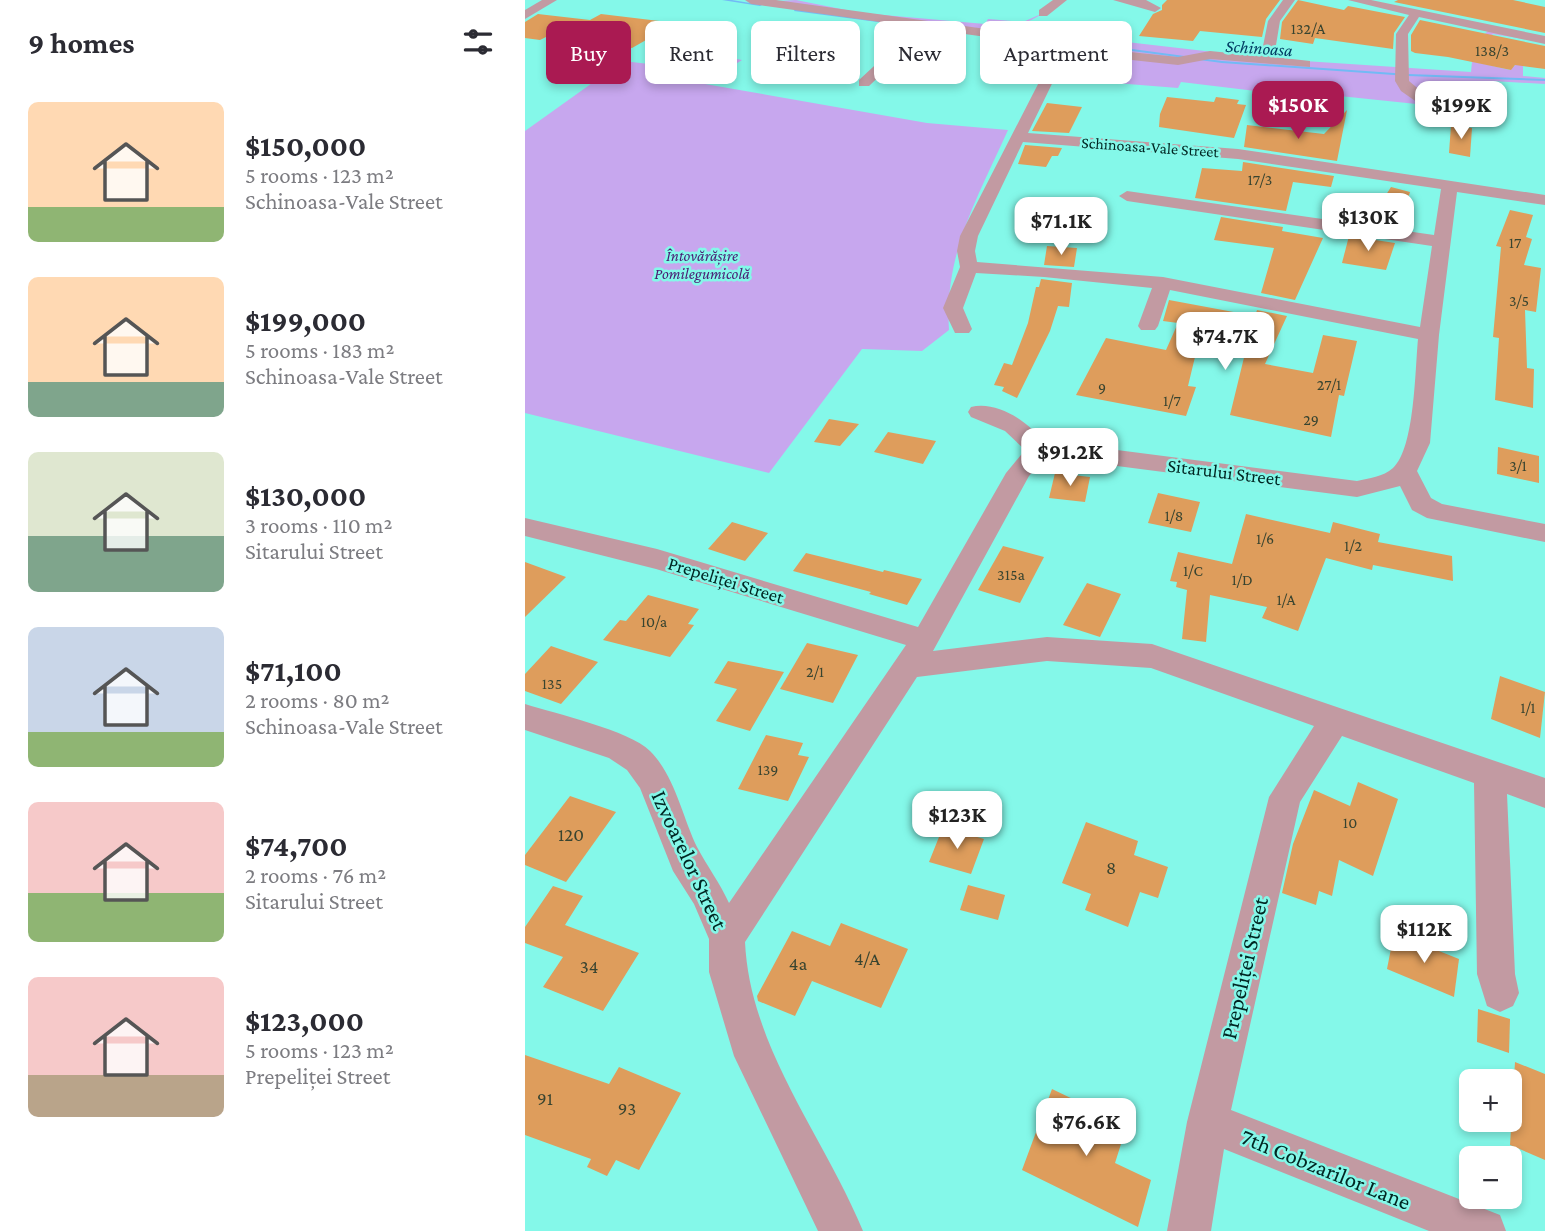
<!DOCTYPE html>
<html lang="en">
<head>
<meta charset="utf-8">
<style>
	body { margin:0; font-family:"Crimson Pro",serif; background:#f7f7f7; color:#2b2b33; height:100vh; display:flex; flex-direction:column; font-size:26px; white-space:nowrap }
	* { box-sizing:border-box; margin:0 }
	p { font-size:23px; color:#7c7c81 }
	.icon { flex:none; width:38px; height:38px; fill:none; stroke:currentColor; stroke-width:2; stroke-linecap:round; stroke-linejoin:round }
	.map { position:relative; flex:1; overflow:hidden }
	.details { display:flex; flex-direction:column; background:#fff; width:525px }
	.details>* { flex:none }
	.guide { position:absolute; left:21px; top:21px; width:665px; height:63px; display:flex; gap:14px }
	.fabs { position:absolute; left:934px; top:1069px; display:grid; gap:14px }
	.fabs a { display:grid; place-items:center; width:63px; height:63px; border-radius:10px; background:#fff; box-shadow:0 4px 10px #0003; font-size:35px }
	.price { position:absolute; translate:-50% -60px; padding:0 16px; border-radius:14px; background:#fff; color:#222; font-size:23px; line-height:46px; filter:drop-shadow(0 2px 4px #0008) }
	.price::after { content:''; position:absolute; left:50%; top:42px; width:21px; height:16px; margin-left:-10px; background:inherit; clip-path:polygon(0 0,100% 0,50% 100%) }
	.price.current { background:#aa1a52; color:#fff }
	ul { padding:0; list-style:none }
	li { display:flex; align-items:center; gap:21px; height:175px; padding:0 28px }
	li span { display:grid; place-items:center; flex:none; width:196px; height:140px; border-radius:10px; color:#555 }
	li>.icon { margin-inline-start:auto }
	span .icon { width:84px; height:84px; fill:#fffc; stroke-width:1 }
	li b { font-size:30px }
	h2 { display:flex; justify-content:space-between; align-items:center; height:84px; padding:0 28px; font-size:30px }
	.pill { padding:0 24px; border-radius:10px; background:#fff; box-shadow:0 4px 10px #0003; font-size:24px; line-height:63px }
	.pill.current { background:#aa1a52; color:#fff }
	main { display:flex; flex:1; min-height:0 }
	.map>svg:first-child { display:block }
</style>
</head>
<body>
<main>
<section class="details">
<h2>9 homes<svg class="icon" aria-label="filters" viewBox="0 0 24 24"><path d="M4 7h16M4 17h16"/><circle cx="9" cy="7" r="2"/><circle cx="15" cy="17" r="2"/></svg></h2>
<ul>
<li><span style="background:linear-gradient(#ffd9b3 75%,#8fb573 0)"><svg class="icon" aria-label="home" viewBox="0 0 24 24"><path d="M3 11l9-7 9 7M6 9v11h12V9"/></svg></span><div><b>$150,000</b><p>5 rooms · 123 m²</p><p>Schinoasa-Vale Street</p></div></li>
<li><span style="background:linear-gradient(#ffd9b3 75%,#7fa58c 0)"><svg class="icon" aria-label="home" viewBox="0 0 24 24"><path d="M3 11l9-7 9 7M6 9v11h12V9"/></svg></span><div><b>$199,000</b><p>5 rooms · 183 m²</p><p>Schinoasa-Vale Street</p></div></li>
<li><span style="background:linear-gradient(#dfe7d0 60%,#7fa58c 0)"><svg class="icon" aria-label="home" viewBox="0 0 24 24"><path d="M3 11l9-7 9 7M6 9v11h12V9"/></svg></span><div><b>$130,000</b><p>3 rooms · 110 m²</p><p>Sitarului Street</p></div></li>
<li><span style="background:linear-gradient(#c9d6e8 75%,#8fb573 0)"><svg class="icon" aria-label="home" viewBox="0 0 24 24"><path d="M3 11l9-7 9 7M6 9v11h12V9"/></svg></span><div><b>$71,100</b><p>2 rooms · 80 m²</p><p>Schinoasa-Vale Street</p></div></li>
<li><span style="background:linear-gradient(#f6c9c9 65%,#8fb573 0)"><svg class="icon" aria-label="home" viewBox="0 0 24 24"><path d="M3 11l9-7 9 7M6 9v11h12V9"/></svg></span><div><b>$74,700</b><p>2 rooms · 76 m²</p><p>Sitarului Street</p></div></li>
<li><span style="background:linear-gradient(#f6c9c9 70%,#b9a48a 0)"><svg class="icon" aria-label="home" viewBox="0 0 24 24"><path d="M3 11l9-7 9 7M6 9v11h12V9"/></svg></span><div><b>$123,000</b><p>5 rooms · 123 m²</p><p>Prepeliței Street</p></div></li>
</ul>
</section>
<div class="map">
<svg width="1020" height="1231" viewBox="0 0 1020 1231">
	<rect width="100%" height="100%" fill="#84f8e9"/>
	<g fill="#c7a7ee">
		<path d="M271,0L336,13L460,24L463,19L498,22L516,14C506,22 497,22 488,29L749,59L946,72L948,52L942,51L963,31L999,39L968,34L952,50L955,63L985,70L998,58V76L1020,78V84L967,81L966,117L900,109L901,105L757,90L756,94L656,82L653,88L590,83L593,75L571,74L576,64L539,60L547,49L254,1Z"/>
		<path d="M152,48L217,60L180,84L402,123L483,130C453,197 419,253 424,330L397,351L337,349L244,473L0,413V131L98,61L124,64Z"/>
	</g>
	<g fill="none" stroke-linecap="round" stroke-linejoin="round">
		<g fill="#72baf5" fill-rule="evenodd">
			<polygon points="197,0 207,0 237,5 235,6"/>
			<polygon points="270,9 383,24 385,25 383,26 269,11"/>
			<polygon points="487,33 697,61 883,74 1020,79 1020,81 883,76 697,63 488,35"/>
		</g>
	</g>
	<g fill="#de9d5c">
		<polygon points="642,0 755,0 741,19 737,37 675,31 668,41 614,36 628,14 637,10 637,5"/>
		<polygon points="773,0 819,10 823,6 880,17 869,33 868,49 790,38 788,44 755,39 757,22"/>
		<polygon points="873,0 988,0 1020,7 1020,33 869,2"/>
		<polygon points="13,14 65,20 76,14 151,23 107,48 23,36 15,40 0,38 0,22"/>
		<polygon points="895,20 1020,46 1020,69 990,65 986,70 923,57 890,53 886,51 886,35"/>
		<polygon points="642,97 689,102 691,97 714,100 712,104 721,105 709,138 634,127 635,114"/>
		<polygon points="522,103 557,107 544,133 507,131"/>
		<polygon points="822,110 812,161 719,147 722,125 799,134"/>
		<polygon points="926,125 947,128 945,157 924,153"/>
		<polygon points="500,145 537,148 533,156 527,156 521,167 493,164"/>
		<polygon points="718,162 809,176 806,187 768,182 761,211 670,198 677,168 717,171"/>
		<polygon points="866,187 885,192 874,227 828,221 832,206 852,209"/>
		<polygon points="985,210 1008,215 1001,237 1007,239 999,265 1016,268 1011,312 1000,310 1002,368 1009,369 1008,408 970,400 974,338 968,337 976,247 971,246"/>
		<polygon points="696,217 758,227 757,231 798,238 770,300 736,293 749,248 689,240"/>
		<polygon points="824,236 870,243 861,270 817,263"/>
		<polygon points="522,246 552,248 549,267 519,265"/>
		<polygon points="516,279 547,283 544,307 533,306 525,331 492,398 477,391 479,387 469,385 479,363 487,365 503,323 511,287 514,287"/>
		<polygon points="644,300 730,316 732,310 762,316 740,364 788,373 798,335 832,341 819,396 814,395 806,437 705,415 724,337 677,328 663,386 671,387 661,416 551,395 581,338 641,350 653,323 638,321"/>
		<polygon points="304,419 334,424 315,446 289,442"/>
		<polygon points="363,432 411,441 398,464 349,452"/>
		<polygon points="973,447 1014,456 1014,483 972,474"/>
		<polygon points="530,473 565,477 560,502 524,498"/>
		<polygon points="633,493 675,502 666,532 623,523"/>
		<polygon points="721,514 805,533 808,522 855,534 853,542 927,556 928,581 848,565 847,570 801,558 773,631 737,618 742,607 685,595 681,642 657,639 662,590 651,587 652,582 645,581 653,552 707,564"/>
		<polygon points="207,522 243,533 220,561 183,549"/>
		<polygon points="478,546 519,557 495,603 453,590"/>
		<polygon points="281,553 358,572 359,570 397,579 382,605 344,594 346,592 268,571"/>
		<polygon points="0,562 41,577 0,617"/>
		<polygon points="562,583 596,594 575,637 538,625"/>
		<polygon points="123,595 174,609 163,624 169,625 145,657 78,640 95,620 101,621"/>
		<polygon points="282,643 333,655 308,703 255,689"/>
		<polygon points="26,646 73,662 36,704 0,691 0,674"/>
		<polygon points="203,661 259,672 225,731 191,721 212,689 189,683"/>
		<polygon points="975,676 1020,692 1015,738 966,719"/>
		<polygon points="241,735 278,743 273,755 284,757 263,801 213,789"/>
		<polygon points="833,782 873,799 848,876 814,860 807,896 794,891 791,905 757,893 768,844 789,790 825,806"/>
		<polygon points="45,796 91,812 41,882 0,865 0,855"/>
		<polygon points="561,822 613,841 609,855 643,867 633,898 615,892 603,927 560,910 566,894 537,883"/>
		<polygon points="418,827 459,839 446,874 404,862"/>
		<polygon points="443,885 480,895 473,920 435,910"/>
		<polygon points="28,886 58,896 40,925 114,953 78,1011 18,987 38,957 0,943 0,927"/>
		<polygon points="316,923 383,949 356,1008 287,981 270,1016 233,1001 232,996 267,931 305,946"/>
		<polygon points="869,933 934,959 929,997 862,969"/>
		<polygon points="953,1009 985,1019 984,1053 952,1042"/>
		<polygon points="0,1055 84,1084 94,1067 156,1093 114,1170 91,1160 82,1176 62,1167 66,1159 0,1135"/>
		<polygon points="990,1062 1020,1074 1020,1160 985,1145"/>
		<polygon points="527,1089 602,1125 590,1163 626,1180 613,1227 497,1170"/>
	</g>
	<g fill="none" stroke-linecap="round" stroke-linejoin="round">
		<g fill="#c29aa2" fill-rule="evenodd">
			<polygon points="17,0 32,0 0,19 0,10"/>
			<path d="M220,0H251L490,33L538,45L653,57L685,51L736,56L743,21L758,0H770L755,21L749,57L785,61V67L685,59L653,65L542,53L503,133L713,149L1020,195V205L932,192L914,335L905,443L892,471L906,498L917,504L1020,524V542L902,518L887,510L875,486L832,497L561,462L518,460L504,476L408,651L522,637L627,644L1020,778V808L982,794L990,974L994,993L988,1006L975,1012L962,1006L952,974L949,783L817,736L775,802L706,1110L975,1215L981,1231H904L699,1149L686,1231H642L662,1122L744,797L789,726L626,668L522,661L392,677L220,942C225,1048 299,1136 338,1231H293L209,1056L184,972V939L169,904L148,871L115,788L102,770L84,758L0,730V704C31,714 104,730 125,751C150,776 157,816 172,847C182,866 195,883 204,903L381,645L131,569L0,536V518L132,549L393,627L481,473L500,450L480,431L446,417L443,412L446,407C472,400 507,423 520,445L561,446L832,481C844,478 858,477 868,468C890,448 890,369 893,339L645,290L633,326L630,330H616L613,326L627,288L519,277L451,273L438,308L447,329L444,333H430L418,308L435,267L432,251L435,236L530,51L490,41L404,29L344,86H334V80L391,27L226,4ZM498,142L713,159L916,189L909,235L602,191L594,196L602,201L907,246L895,327L638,277L452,262L450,251L453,236Z"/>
			<polygon points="528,0 542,0 522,16 514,16 514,10"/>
			<polygon points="588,0 621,0 636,8 630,12"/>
			<polygon points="823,0 846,0 1020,36 1020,44 894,17 883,34 884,81 910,103 908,111 898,111 896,105 876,91 870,81 871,34 884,15"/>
		</g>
	</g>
	<g text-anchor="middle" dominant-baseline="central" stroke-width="5" stroke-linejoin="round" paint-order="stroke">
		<g font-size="16" fill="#384430">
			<text x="783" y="28">132/A</text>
			<text x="967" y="50">138/3</text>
			<text x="735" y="179">17/3</text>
			<text x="990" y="242">17</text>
			<text x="994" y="300">3/5</text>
			<text x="804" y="384">27/1</text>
			<text x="577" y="387">9</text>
			<text x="647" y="400">1/7</text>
			<text x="786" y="419">29</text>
			<text x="993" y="465">3/1</text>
			<text x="649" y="515">1/8</text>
			<text x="740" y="538">1/6</text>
			<text x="828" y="545">1/2</text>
			<text x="668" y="570">1/C</text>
			<text x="486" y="574">315a</text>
			<text x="717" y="579">1/D</text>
			<text x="761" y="599">1/A</text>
			<text x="129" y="621">10/a</text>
			<text x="290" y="671">2/1</text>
			<text x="27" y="683">135</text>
			<text x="1003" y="707">1/1</text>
			<text x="243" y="769">139</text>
			<text x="825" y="822">10</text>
		</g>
		<g font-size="16" fill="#002622" stroke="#84f8e9">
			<text transform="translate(625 147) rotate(4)">Schinoasa-Vale Street</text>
		</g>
		<g font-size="16" font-style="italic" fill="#4a1a72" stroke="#84f8e9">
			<text x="177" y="255">Întovărășire<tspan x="177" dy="18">Pomilegumicolă</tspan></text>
		</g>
		<g font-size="18" font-style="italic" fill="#023d63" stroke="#84f8e9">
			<text transform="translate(734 48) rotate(4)">Schinoasa</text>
		</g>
		<g font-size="19" fill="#002622" stroke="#84f8e9">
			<text transform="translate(699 472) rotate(7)">Sitarului Street</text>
			<text transform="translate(201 580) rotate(17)">Prepeliței Street</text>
		</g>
		<g font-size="19" fill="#384430">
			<text x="46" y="834">120</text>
			<text x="586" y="867">8</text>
			<text x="342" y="958">4/A</text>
			<text x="273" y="963">4a</text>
			<text x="64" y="966">34</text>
			<text x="20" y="1098">91</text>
			<text x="102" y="1108">93</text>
		</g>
		<g font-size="23" fill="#002622" stroke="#84f8e9">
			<text transform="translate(165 860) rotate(65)">Izvoarelor Street</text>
			<text transform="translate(719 968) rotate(-77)">Prepeliței Street</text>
			<text transform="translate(801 1169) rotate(22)">7th Cobzarilor Lane</text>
		</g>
	</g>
</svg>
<div class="fabs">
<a>+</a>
<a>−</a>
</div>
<b class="price current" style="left:773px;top:141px">$150K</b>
<b class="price" style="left:936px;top:141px">$199K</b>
<b class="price" style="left:843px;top:253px">$130K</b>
<b class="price" style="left:536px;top:257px">$71.1K</b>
<b class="price" style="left:700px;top:372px">$74.7K</b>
<b class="price" style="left:545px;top:488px">$91.2K</b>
<b class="price" style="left:432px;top:851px">$123K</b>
<b class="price" style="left:899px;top:965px">$112K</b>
<b class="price" style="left:561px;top:1158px">$76.6K</b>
<div class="guide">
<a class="pill current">Buy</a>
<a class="pill">Rent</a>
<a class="pill">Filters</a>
<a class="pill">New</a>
<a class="pill">Apartment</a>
</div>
</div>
</main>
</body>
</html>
